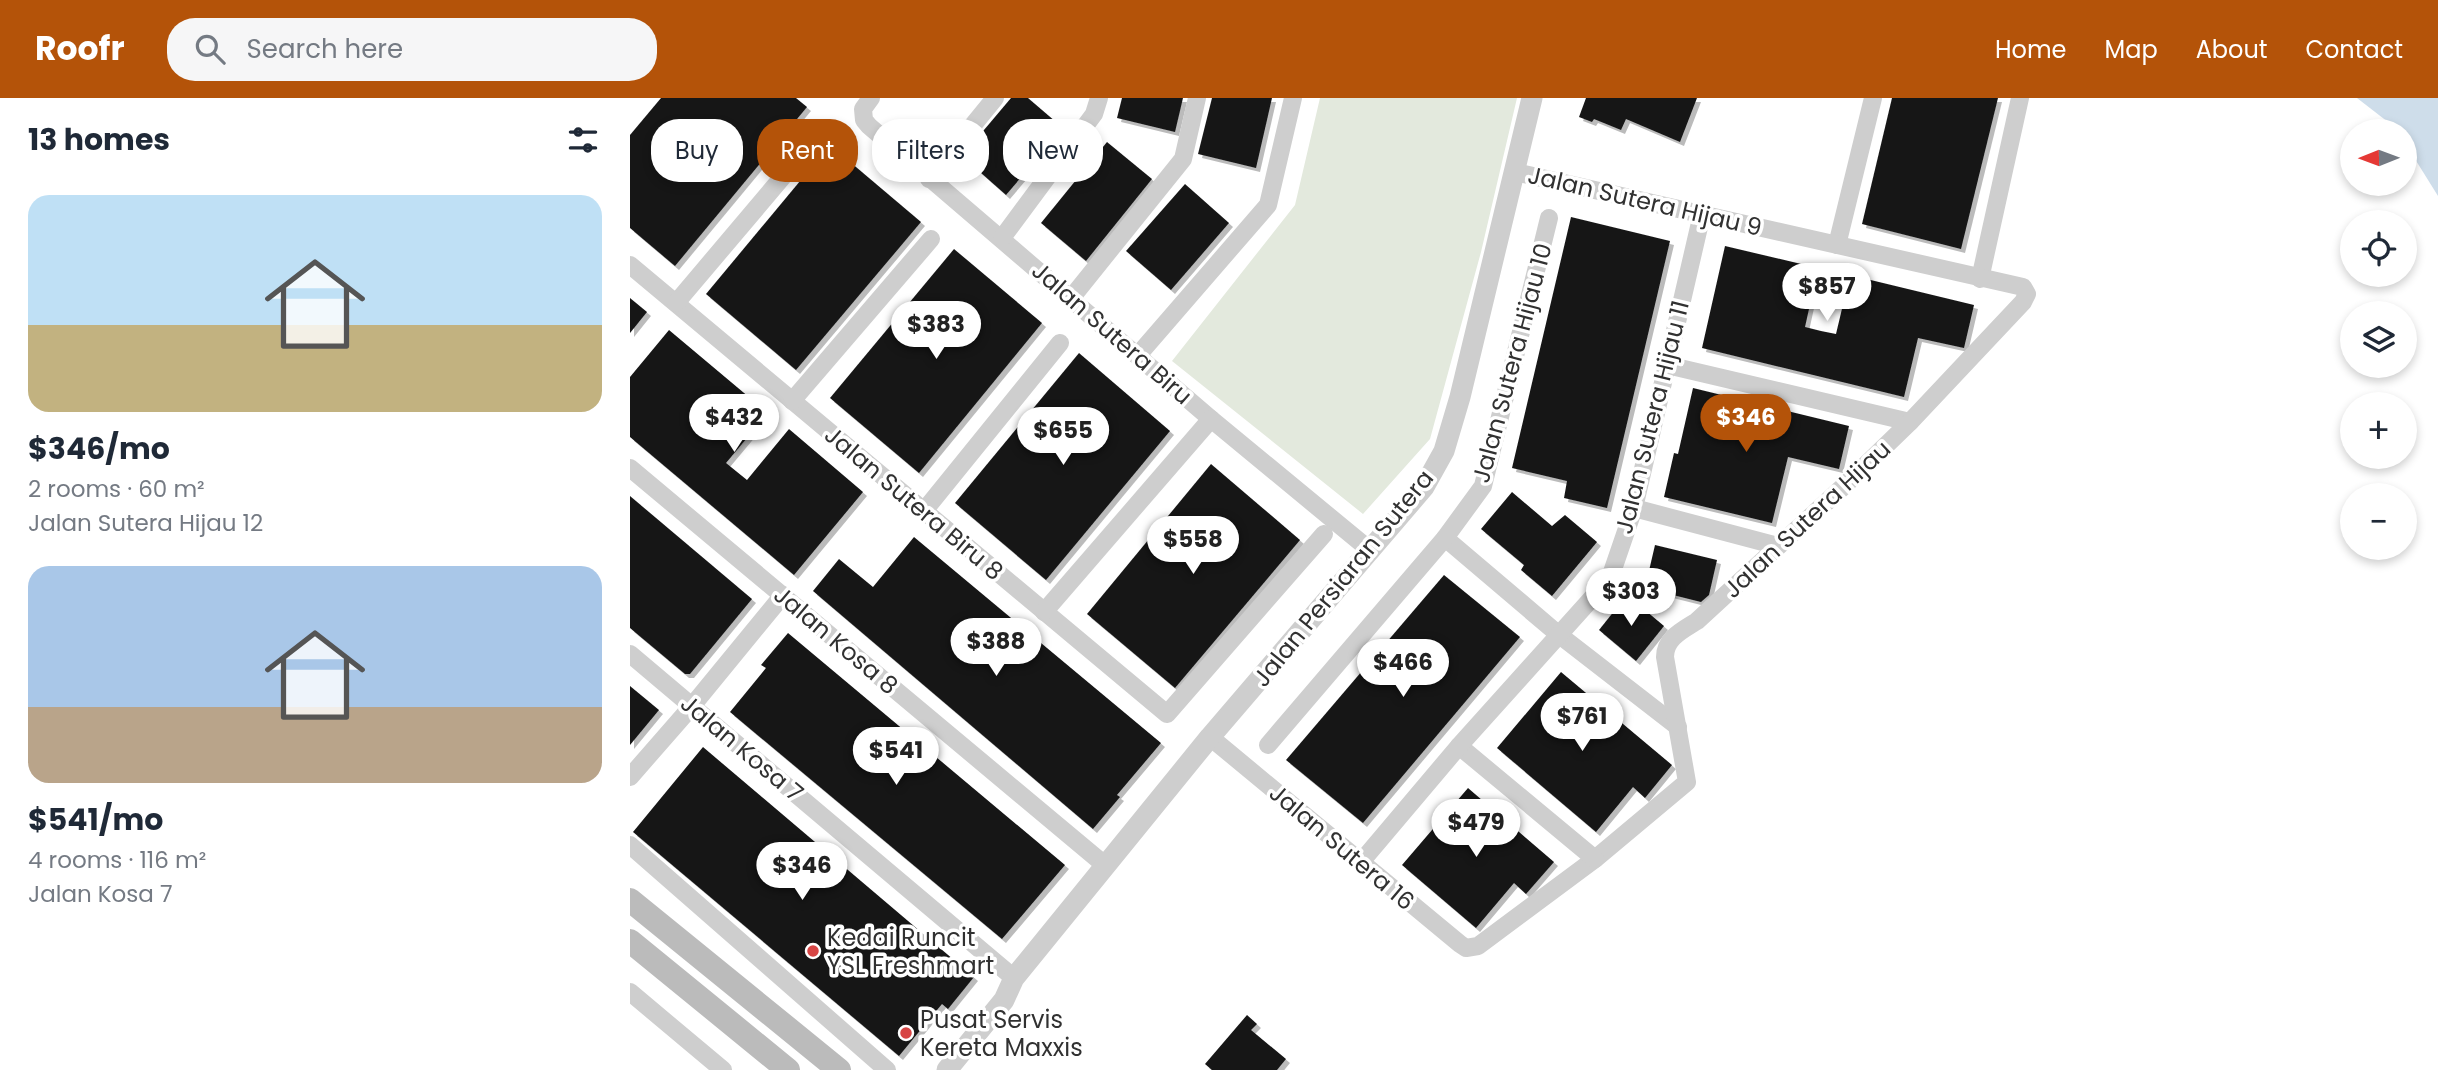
<!DOCTYPE html>
<html lang="en">
<head>
<meta charset="utf-8">
<style>
	body { margin:0; font-family:Poppins,sans-serif; background:#f6f6f7; color:#1f2937; height:100vh; display:flex; flex-direction:column; font-size:26px; white-space:nowrap }
	* { box-sizing:border-box; margin:0 }
	p { font-size:23px; color:#747a83 }
	.icon { flex:none; width:38px; height:38px; fill:none; stroke:currentColor; stroke-width:2; stroke-linecap:round; stroke-linejoin:round }
	.map { position:relative; flex:1; overflow:hidden }
	.drawer { display:flex; flex-direction:column; background:#fff; width:630px }
	.drawer>* { flex:none }
	.top-card { position:absolute; left:21px; top:21px; width:665px; height:63px; display:flex; gap:14px }
	.needle { width:46px; rotate:269deg }
	.buttons { position:absolute; left:1710px; top:21px; display:grid; gap:14px }
	.buttons a { display:grid; place-items:center; width:77px; height:77px; border-radius:50%; background:#fff; box-shadow:0 4px 10px #0003; font-size:35px }
	.price { position:absolute; translate:-50% -60px; padding:0 16px; border-radius:24px; background:#fff; color:#222; font-size:23px; line-height:46px; filter:drop-shadow(0 2px 4px #0008) }
	.price::after { content:''; position:absolute; left:50%; top:42px; width:21px; height:16px; margin-left:-10px; background:inherit; clip-path:polygon(0 0,100% 0,50% 100%) }
	.price.current { background:#b45309; color:#fff }
	ul { padding:0; list-style:none }
	li { display:grid; align-content:center; gap:14px; height:371px; padding:0 28px }
	li span { display:grid; place-items:center; height:217px; border-radius:21px; color:#555 }
	li>.icon { margin-inline-start:auto }
	span .icon { width:126px; height:126px; fill:#fffc; stroke-width:1 }
	li b { font-size:30px }
	h2 { display:flex; justify-content:space-between; align-items:center; height:84px; padding:0 28px; font-size:30px }
	.pill { padding:0 24px; border-radius:28px; background:#fff; box-shadow:0 4px 10px #0003; font-size:24px; line-height:63px }
	.pill.current { background:#b45309; color:#fff }
	header { display:flex; align-items:center; gap:42px; box-sizing:border-box; height:98px; padding:0 35px; background:#b45309; color:#fff }
	header strong { font-size:33px }
	nav { display:flex; gap:38px; margin-inline-start:auto; font-size:24px }
	.search { width:490px; height:63px; background:#f6f6f7; display:flex; align-items:center; gap:18px; box-sizing:border-box; padding:0 24px; border-radius:28px; color:#747a83; font-size:26px }
	main { display:flex; flex:1; min-height:0 }
	.map>svg:first-child { display:block }
</style>
</head>
<body>
<header>
<strong>Roofr</strong>
<div class="search"><svg class="icon" aria-label="search" viewBox="0 0 24 24"><circle cx="10" cy="10" r="6"/><path d="M15 15l6 6"/></svg>Search here</div>
<nav><a>Home</a><a>Map</a><a>About</a><a>Contact</a></nav>
</header>
<main>
<section class="drawer">
<h2>13 homes<svg class="icon" aria-label="filters" viewBox="0 0 24 24"><path d="M4 7h16M4 17h16"/><circle cx="9" cy="7" r="2"/><circle cx="15" cy="17" r="2"/></svg></h2>
<ul>
<li><span style="background:linear-gradient(#bfe0f5 60%,#c2b280 0)"><svg class="icon" aria-label="home" viewBox="0 0 24 24"><path d="M3 11l9-7 9 7M6 9v11h12V9"/></svg></span><div><b>$346/mo</b><p>2 rooms · 60 m²</p><p>Jalan Sutera Hijau 12</p></div></li>
<li><span style="background:linear-gradient(#a9c7e8 65%,#b9a48a 0)"><svg class="icon" aria-label="home" viewBox="0 0 24 24"><path d="M3 11l9-7 9 7M6 9v11h12V9"/></svg></span><div><b>$541/mo</b><p>4 rooms · 116 m²</p><p>Jalan Kosa 7</p></div></li>
</ul>
</section>
<div class="map">
<svg width="1808" height="972" viewBox="0 0 1808 972">
	<defs>
		<filter id="shadow"><feDropShadow dx="4" dy="4" stdDeviation="0" flood-color="#0004"/></filter>
	</defs>
	<rect width="100%" height="100%" fill="#fff"/>
	<polygon fill="#e3e9dd" points="690,0 887,0 851,154 800,341 733,416 542,263 665,107"/>
	<polygon fill="#ceddea" points="1727,0 1808,0 1808,98 1775,45 1774,33 1766,33 1758,24"/>
	<g fill="#181818" filter="url(#shadow)">
		<polygon points="31,0 166,0 177,9 45,168 0,130 0,37"/>
		<polygon points="381,0 398,0 433,30 376,97 332,58"/>
		<polygon points="492,0 553,0 545,34 487,20"/>
		<polygon points="582,0 642,0 626,70 568,56"/>
		<polygon points="956,0 1067,0 1050,44 996,21 991,32 964,21 962,24 949,19"/>
		<polygon points="1262,0 1368,0 1331,151 1232,126"/>
		<polygon points="477,44 522,81 456,163 411,125"/>
		<polygon points="200,47 291,124 166,272 76,196"/>
		<polygon points="555,86 599,125 541,192 496,153"/>
		<polygon points="941,119 1040,143 977,410 934,400 937,383 882,370"/>
		<polygon points="1095,148 1188,170 1175,229 1191,233 1206,236 1220,177 1344,207 1334,250 1288,240 1274,299 1072,250"/>
		<polygon points="324,151 412,225 289,375 200,300"/>
		<polygon points="0,200 17,214 0,235"/>
		<polygon points="39,232 138,315 96,365 117,382 159,331 233,394 164,477 0,339 0,279"/>
		<polygon points="449,255 540,333 416,482 325,405"/>
		<polygon points="1063,290 1219,328 1209,371 1158,359 1142,425 1034,399 1044,355 1048,356"/>
		<polygon points="581,366 670,442 545,590 457,516"/>
		<polygon points="882,394 922,428 935,417 967,444 922,498 891,472 894,467 851,431"/>
		<polygon points="0,398 122,501 60,576 55,576 0,530"/>
		<polygon points="284,439 531,645 487,697 490,699 463,731 183,493 209,461 243,489"/>
		<polygon points="1025,447 1087,462 1079,497 1071,504 1015,490"/>
		<polygon points="814,477 890,539 733,725 656,662"/>
		<polygon points="997,497 1034,528 1006,563 969,532"/>
		<polygon points="158,535 435,767 372,841 100,614 136,570 131,567"/>
		<polygon points="931,574 1042,667 1015,700 1003,689 966,734 867,650"/>
		<polygon points="0,588 29,612 0,647"/>
		<polygon points="73,649 344,879 318,911 312,906 269,958 3,734"/>
		<polygon points="838,690 924,764 896,796 884,785 846,830 772,767"/>
		<polygon points="617,917 627,926 621,932 656,961 647,972 582,972 575,966"/>
	</g>
	<g fill="none" stroke-linecap="round" stroke-linejoin="round">
		<g stroke="#cecece" stroke-width="18">
			<polyline points="241,0 233,11 234,22 239,28 581,321 741,453"/>
			<polyline points="299,81 365,0"/>
			<polyline points="372,140 464,16 469,0"/>
			<polyline points="1207,147 1243,0"/>
			<polyline points="0,167 537,616 694,436"/>
			<polyline points="1350,181 1390,0"/>
			<polyline points="442,199 553,61 567,0"/>
			<polyline points="46,205 183,43"/>
			<polyline points="509,256 638,107 663,0"/>
			<polyline points="1037,267 1280,324"/>
			<polyline points="162,303 301,141"/>
			<polyline points="0,370 476,768"/>
			<polyline points="1004,410 1148,448"/>
			<polyline points="294,413 430,245"/>
			<polyline points="815,440 928,536 1048,629"/>
			<polyline points="414,514 581,321"/>
			<polyline points="0,556 384,880"/>
			<path d="M580,639L830,846L836,850L848,848L965,761L1057,684L1035,559C1035,540 1053,532 1067,523L1214,388L1280,324L1393,204L1397,196L1393,189L885,74"/>
			<polyline points="638,647 815,440 853,388 919,120"/>
			<polyline points="829,648 965,761"/>
			<polyline points="0,679 62,608 153,497"/>
			<polyline points="0,747 257,972"/>
			<polyline points="731,764 829,648 980,480 1004,410 1072,116"/>
			<polyline points="0,894 93,972"/>
		</g>
		<polyline stroke="#cecece" stroke-width="21" points="317,972 374,902 384,880 580,639 794,389 814,353 830,299 902,0"/>
		<g stroke="#bbb" stroke-width="24">
			<polyline points="0,802 209,972"/>
			<polyline points="0,843 158,972"/>
		</g>
	</g>
	<g fill="#d74544" stroke="#fff" stroke-width="2.5">
		<circle cx="183" cy="853" r="7"/>
		<circle cx="276" cy="935" r="7"/>
	</g>
	<g text-anchor="middle" dominant-baseline="central" stroke-width="7" stroke-linejoin="round" paint-order="stroke">
		<g font-size="24" fill="#313131" stroke="#fff">
			<text transform="translate(1015 103) rotate(13)">Jalan Sutera Hijau 9</text>
			<text transform="translate(482 235) rotate(41)">Jalan Sutera Biru</text>
			<text transform="translate(882 265) rotate(-75)">Jalan Sutera Hijau 10</text>
			<text transform="translate(1022 319) rotate(-76)">Jalan Sutera Hijau 11</text>
			<text transform="translate(284 405) rotate(40)">Jalan Sutera Biru 8</text>
			<text transform="translate(1177 421) rotate(-43)">Jalan Sutera Hijau</text>
			<text transform="translate(713 480) rotate(-51)">Jalan Persiaran Sutera</text>
			<text transform="translate(206 542) rotate(40)">Jalan Kosa 8</text>
			<text transform="translate(112 650) rotate(40)">Jalan Kosa 7</text>
			<text transform="translate(712 749) rotate(40)">Jalan Sutera 16</text>
		</g>
		<g font-size="24" fill="#313131" stroke="#fff" text-anchor="start">
			<text x="197" y="839">Kedai Runcit<tspan x="197" dy="28">YSL Freshmart</tspan></text>
			<text x="290" y="921">Pusat Servis<tspan x="290" dy="28">Kereta Maxxis</tspan></text>
		</g>
	</g>
</svg>
<div class="buttons">
<a><svg class="needle" viewBox="-14 -14 28 28"><path d="M0-13l5 13h-10z" fill="#e53935"/><path d="M0 13l5-13h-10z" fill="#747a83"/></svg></a>
<a><svg class="icon" aria-label="locate" viewBox="0 0 24 24"><circle cx="12" cy="12" r="6"/><path d="M12 2v4M12 18v4M2 12h4M18 12h4"/></svg></a>
<a><svg class="icon" aria-label="layers" viewBox="0 0 24 24"><path d="M12 4l9 5-9 5-9-5zM3 14l9 5 9-5"/></svg></a>
<a>+</a>
<a>−</a>
</div>
<b class="price" style="left:1197px;top:225px">$857</b>
<b class="price" style="left:306px;top:263px">$383</b>
<b class="price" style="left:104px;top:356px">$432</b>
<b class="price current" style="left:1116px;top:356px">$346</b>
<b class="price" style="left:433px;top:369px">$655</b>
<b class="price" style="left:563px;top:478px">$558</b>
<b class="price" style="left:1001px;top:530px">$303</b>
<b class="price" style="left:366px;top:580px">$388</b>
<b class="price" style="left:773px;top:601px">$466</b>
<b class="price" style="left:952px;top:655px">$761</b>
<b class="price" style="left:266px;top:689px">$541</b>
<b class="price" style="left:846px;top:761px">$479</b>
<b class="price" style="left:172px;top:804px">$346</b>
<div class="top-card">
<a class="pill">Buy</a>
<a class="pill current">Rent</a>
<a class="pill">Filters</a>
<a class="pill">New</a>
</div>
</div>
</main>
</body>
</html>
